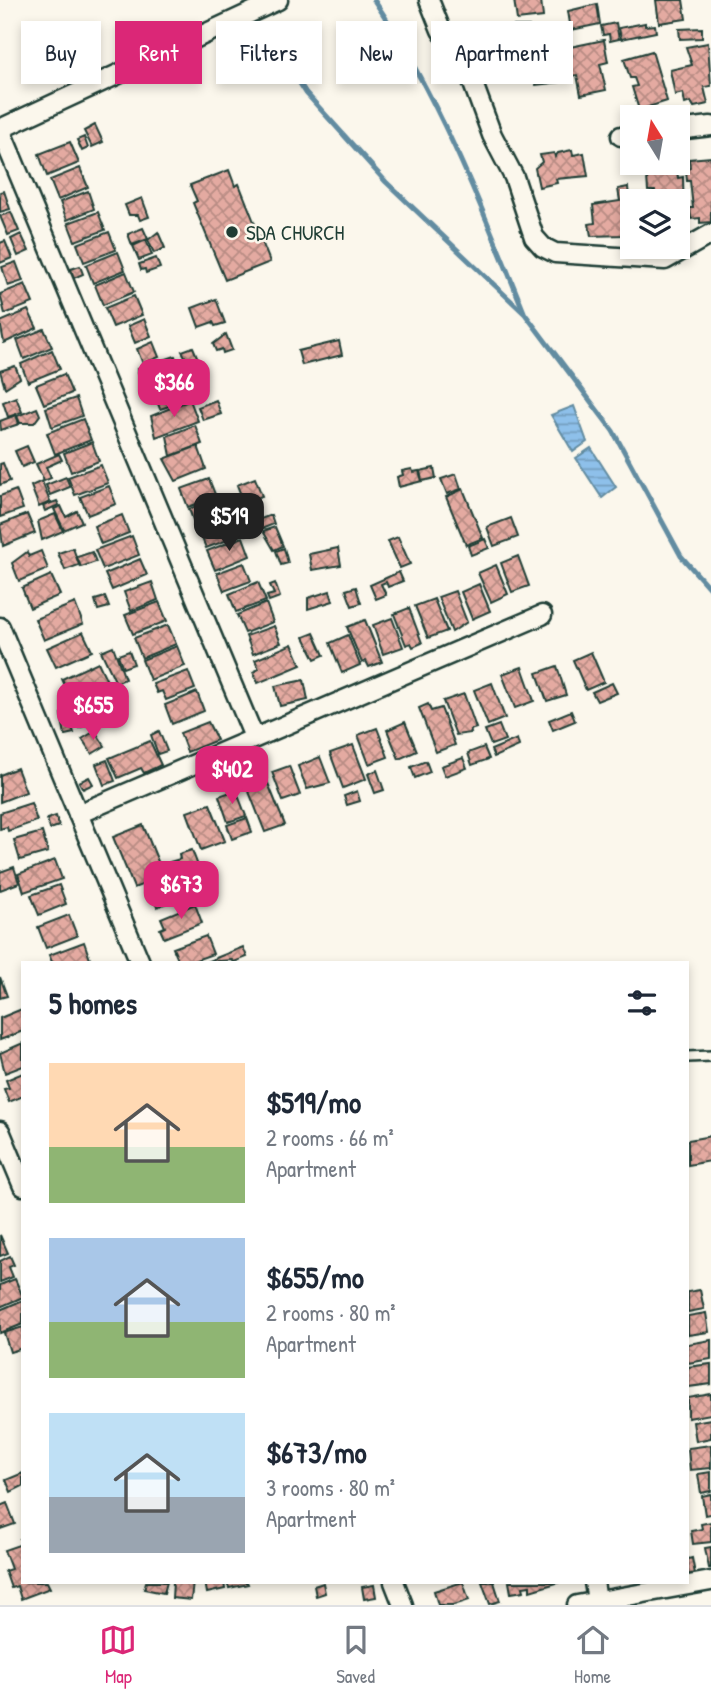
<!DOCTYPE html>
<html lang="en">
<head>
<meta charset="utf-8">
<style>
	body { margin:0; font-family:"Patrick Hand",sans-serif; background:#f6f6f7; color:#1f2937; height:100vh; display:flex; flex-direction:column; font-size:26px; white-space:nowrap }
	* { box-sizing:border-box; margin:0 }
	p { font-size:23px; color:#747a83 }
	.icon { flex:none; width:38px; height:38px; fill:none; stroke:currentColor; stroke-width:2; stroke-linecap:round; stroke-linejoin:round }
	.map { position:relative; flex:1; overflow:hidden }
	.side { position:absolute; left:21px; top:961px; width:668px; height:623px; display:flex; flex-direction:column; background:#fff; border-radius:0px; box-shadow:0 4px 10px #0003 }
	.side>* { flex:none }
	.guide { position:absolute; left:21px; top:21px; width:670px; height:63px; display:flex; gap:14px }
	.needle { width:46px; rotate:349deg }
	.controls { position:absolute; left:620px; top:105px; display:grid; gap:14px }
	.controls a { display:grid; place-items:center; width:70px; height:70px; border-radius:0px; background:#fff; box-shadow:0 4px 10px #0003; font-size:35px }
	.price { position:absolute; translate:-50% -60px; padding:0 16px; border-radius:14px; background:#db2777; color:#fff; font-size:23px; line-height:46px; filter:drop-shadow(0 2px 4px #0008) }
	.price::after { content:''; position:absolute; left:50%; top:42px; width:21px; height:16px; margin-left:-10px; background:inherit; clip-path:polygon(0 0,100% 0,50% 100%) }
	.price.current { background:#222; color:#fff }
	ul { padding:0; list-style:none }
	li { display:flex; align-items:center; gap:21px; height:175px; padding:0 28px }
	li span { display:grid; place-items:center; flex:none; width:196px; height:140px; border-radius:0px; color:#555 }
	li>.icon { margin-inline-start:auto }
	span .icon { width:84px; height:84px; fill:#fffc; stroke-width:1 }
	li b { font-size:30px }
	h2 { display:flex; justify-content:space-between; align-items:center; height:84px; padding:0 28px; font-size:30px }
	.chip { padding:0 24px; border-radius:0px; background:#fff; box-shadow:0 4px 10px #0003; font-size:24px; line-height:63px }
	.chip.current { background:#db2777; color:#fff }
	.menu { display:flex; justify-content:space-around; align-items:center; height:98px; border-top:2px solid #e0e1e3; background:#fff; font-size:19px; color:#747a83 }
	.menu a { display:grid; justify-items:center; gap:4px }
	.menu .current { color:#db2777 }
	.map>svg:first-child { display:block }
</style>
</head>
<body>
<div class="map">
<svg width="711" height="1605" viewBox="0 0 711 1605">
	<defs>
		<pattern id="water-rules" width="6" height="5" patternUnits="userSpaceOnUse" patternTransform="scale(1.75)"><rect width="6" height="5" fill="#8ec0ea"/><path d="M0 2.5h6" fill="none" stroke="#739dbe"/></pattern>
		<pattern id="building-cross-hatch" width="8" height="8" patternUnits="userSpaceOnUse" patternTransform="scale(1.75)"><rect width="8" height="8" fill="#e4aaa1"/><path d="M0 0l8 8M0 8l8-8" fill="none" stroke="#b88c84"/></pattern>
	</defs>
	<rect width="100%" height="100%" fill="#fbf7ec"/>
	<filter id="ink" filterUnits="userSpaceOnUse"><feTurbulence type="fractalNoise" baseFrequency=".0143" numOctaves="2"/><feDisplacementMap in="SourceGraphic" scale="14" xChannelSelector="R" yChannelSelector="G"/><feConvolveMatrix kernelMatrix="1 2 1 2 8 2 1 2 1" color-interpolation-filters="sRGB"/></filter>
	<g filter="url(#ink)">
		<g fill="url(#water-rules)" stroke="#628ca1" stroke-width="2">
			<polygon points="574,406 587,442 573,452 551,415"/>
			<polygon points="591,448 616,487 602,498 576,458"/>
		</g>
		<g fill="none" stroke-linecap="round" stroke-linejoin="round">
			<g stroke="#628ca1" stroke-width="5">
				<path d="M374,0C438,96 481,205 524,312"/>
				<polyline points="268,33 306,93 386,182 525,314 613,431 681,556 711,590"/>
			</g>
		</g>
		<g fill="url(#building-cross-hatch)" stroke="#1f3d34" stroke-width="2">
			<polygon points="514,0 541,0 543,17 517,20"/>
			<polygon points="656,0 683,0 686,19 659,23"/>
			<polygon points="597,4 600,24 571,30 568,11"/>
			<polygon points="616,23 619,39 610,41 609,34 603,35 601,26"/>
			<polygon points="645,23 645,26 655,25 656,32 621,39 619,28"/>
			<polygon points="514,26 529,26 530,35 555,35 555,50 515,51"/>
			<polygon points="702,28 702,38 680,39 679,29"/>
			<polygon points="604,40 608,62 600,64 606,90 581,95 577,75 570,76 571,81 536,85 531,63 566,51 567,56 572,55 570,47"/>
			<polygon points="708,43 711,86 704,87 708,104 694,107 691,102 685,104 683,93 675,95 670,70 692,65 686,47"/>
			<polygon points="652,51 667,101 639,110 632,87 637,86 634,78 630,78 624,59"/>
			<polygon points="95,125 103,142 92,147 84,131"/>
			<polygon points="84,137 88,148 82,151 77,140"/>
			<polygon points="70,142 79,163 47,176 39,154"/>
			<polygon points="572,150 573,155 584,153 588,176 556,179 557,183 539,187 535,168 542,162 540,155 554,153 555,157 558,153"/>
			<polygon points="711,157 711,222 700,223 700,218 691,219 690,208 693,208 690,181 687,181 686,170 690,168 689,159"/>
			<polygon points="646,163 676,163 678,178 683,177 684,220 677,220 677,201 656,201 655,191 648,191"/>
			<polygon points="80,168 88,187 58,200 50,180"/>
			<polygon points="229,170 235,186 239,184 270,262 225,280 193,203 197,201 190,185"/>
			<polygon points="628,187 632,229 623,230 623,235 591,236 589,224 595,223 593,205 620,201 618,189"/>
			<polygon points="4,191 10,209 0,212 0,192"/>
			<polygon points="88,191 94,209 67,220 60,202"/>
			<polygon points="142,198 149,217 140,220 138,215 129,215 125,205"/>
			<polygon points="11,212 19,231 8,235 0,216"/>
			<polygon points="98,212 105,230 75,241 68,223"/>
			<polygon points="685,222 687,238 677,239 677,223"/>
			<polygon points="143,228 148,239 132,245 128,234"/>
			<polygon points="109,232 116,250 84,262 77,244"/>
			<polygon points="158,232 165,248 154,253 148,240"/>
			<polygon points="21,234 29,251 18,256 11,239"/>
			<polygon points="146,240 152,255 139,260 133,246"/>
			<polygon points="5,241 12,258 0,263 0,243"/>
			<polygon points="118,252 125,270 93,283 86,265"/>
			<polygon points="156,258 160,268 146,273 145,269 141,270 139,264"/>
			<polygon points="16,262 23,281 8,286 2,267"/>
			<polygon points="80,266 83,274 74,278 71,269"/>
			<polygon points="126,272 134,292 103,305 95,285"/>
			<polygon points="25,284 33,303 5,314 0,294"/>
			<polygon points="134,296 142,315 113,327 105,308"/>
			<polygon points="216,299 225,323 215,326 213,322 199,327 192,308"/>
			<polygon points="28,310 37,328 4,343 0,322"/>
			<polygon points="144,319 151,336 135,343 128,326"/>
			<polygon points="44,329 52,347 24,359 17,340"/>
			<polygon points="226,334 232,350 223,353 222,349 216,351 213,344"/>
			<polygon points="339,341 342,355 302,365 298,351"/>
			<polygon points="153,342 159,357 143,364 137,349"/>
			<polygon points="193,347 201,366 192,369 182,351"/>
			<polygon points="52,350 60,369 28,382 21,364"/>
			<polygon points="175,356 182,377 144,390 137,369"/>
			<polygon points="15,366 20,378 5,388 0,371"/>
			<polygon points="64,374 72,393 44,404 36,385"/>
			<polygon points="169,387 175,404 160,409 154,393"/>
			<polygon points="16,397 22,412 8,417 3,402"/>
			<polygon points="76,398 82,416 52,427 46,408"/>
			<polygon points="190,400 198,421 156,437 151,416"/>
			<polygon points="216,400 221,414 203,420 198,407"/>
			<polygon points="37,408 40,415 34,423 20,423 17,416"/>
			<polygon points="16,415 19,424 1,430 0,421"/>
			<polygon points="83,419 91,440 55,454 47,433"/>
			<polygon points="195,425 202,444 171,456 167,436"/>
			<polygon points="92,442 99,461 71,472 64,453"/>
			<polygon points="27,446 34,462 22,467 15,451"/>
			<polygon points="198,446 206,469 176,481 164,459"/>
			<polygon points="59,454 62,460 46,467 51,478 44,481 36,464"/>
			<polygon points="3,463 10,481 0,485 0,464"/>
			<polygon points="101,465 108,483 75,495 68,477"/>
			<polygon points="434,468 436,478 422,481 420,471"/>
			<polygon points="412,469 413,472 419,471 422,481 399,487 397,477 403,475 402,471"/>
			<polygon points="456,474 461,489 447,494 441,479"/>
			<polygon points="66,477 70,487 50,495 46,485"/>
			<polygon points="255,478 262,496 244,503 237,485"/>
			<polygon points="209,479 216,497 188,507 181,489"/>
			<polygon points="42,481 50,502 39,507 31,486"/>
			<polygon points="109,486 116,504 88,515 80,497"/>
			<polygon points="463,489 483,538 466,545 446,497"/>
			<polygon points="16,490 23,509 0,517 0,496"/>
			<polygon points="217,498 224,517 196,528 189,509"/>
			<polygon points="57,501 59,505 45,511 43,506"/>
			<polygon points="61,506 66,517 77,511 82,522 64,530 54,509"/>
			<polygon points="27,514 35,533 3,546 0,525"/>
			<polygon points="55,514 63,531 42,540 38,521"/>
			<polygon points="122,515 129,533 101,544 94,526"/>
			<polygon points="271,515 274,524 246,535 242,526"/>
			<polygon points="234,517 241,535 206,548 199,531"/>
			<polygon points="511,518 518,537 494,546 487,527"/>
			<polygon points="275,527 283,546 274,550 263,531"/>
			<polygon points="132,536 139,555 103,569 95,550"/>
			<polygon points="243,537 250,556 215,570 207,551"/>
			<polygon points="398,537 410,564 400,568 388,541"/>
			<polygon points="485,539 489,548 471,555 468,546"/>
			<polygon points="73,548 79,565 65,570 58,553"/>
			<polygon points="284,548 288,563 281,565 276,551"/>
			<polygon points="338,548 341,565 312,570 309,554"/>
			<polygon points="41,551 48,569 19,581 12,563 27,552 29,556"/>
			<polygon points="92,552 96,562 81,567 77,557"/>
			<polygon points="518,556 529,586 512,592 501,563"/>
			<polygon points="140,559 147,575 112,590 105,574"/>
			<polygon points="244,563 251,581 224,591 217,573"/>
			<polygon points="496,565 508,594 491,602 478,573"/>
			<polygon points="399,572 403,581 388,587 386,582 381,584 386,595 376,599 370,585"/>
			<polygon points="51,575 60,595 30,608 22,588"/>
			<polygon points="152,582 158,600 131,611 124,592"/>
			<polygon points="258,582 266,601 236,612 229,594"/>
			<polygon points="275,583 280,597 269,601 267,596 274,594 270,585"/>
			<polygon points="479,584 490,611 472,619 461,592"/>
			<polygon points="356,587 361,603 352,606 346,590"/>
			<polygon points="330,591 333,601 308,609 308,598"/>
			<polygon points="455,591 467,622 452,632 438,597"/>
			<polygon points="105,597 109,607 98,610 95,600"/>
			<polygon points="434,599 447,631 428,638 415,606"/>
			<polygon points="159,602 167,621 133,634 125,615"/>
			<polygon points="75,603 83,624 44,640 35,619"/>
			<polygon points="266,603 273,622 245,633 237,615"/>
			<polygon points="409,608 422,643 413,647 411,643 406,645 394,614"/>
			<polygon points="392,618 403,647 383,654 373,625"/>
			<polygon points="365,620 382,662 369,667 366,661 362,663 347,627"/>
			<polygon points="168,625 176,644 142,658 134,638"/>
			<polygon points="274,626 281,643 253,654 246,636"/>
			<polygon points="83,632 92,651 56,667 47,648"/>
			<polygon points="314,633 324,655 315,659 304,637"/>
			<polygon points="348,635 360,665 342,673 330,643"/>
			<polygon points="292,644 301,665 258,683 253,672 259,669 255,660"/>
			<polygon points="113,646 125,679 116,683 101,651"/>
			<polygon points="177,646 185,666 150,680 142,660"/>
			<polygon points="129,651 134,664 123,668 118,655"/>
			<polygon points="591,652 604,682 586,690 573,660"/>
			<polygon points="98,662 107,681 70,697 62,679"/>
			<polygon points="557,666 566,695 547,701 537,673"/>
			<polygon points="522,667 534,701 515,708 502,674"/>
			<polygon points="188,671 195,689 166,700 162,691 157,693 153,684"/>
			<polygon points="304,680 308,700 280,706 275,686"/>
			<polygon points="492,683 505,718 488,725 474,690"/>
			<polygon points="612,683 617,693 597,701 592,692"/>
			<polygon points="197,692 204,711 172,724 165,705"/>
			<polygon points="464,694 476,728 470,730 471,733 456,735 443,701"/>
			<polygon points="103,698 110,717 79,728 75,715 80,709 78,704"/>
			<polygon points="428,704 431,711 441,708 455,745 436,752 419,708"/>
			<polygon points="571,711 575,721 553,730 549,720"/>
			<polygon points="68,712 74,733 65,735 61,714"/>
			<polygon points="208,722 217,740 187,752 180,733"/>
			<polygon points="405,722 417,751 399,759 387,730"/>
			<polygon points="499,725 505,740 491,745 485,730"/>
			<polygon points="377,728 388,757 369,764 358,735"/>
			<polygon points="95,731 105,746 92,754 82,739"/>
			<polygon points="159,731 167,751 158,754 151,735"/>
			<polygon points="517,739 519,746 494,757 491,750"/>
			<polygon points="150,741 161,765 144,773 141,768 118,778 109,758"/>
			<polygon points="353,745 366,779 343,788 330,753"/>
			<polygon points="484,747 489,759 472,765 468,753"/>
			<polygon points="320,757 330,783 307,789 298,766"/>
			<polygon points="463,758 467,768 445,776 441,766"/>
			<polygon points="107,760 115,781 104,785 96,764"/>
			<polygon points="426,761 430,772 415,778 411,767"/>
			<polygon points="289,766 300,795 283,801 272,772"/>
			<polygon points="17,768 26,792 0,802 0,775"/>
			<polygon points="377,770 384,790 375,793 368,774"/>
			<polygon points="265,776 285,825 265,832 246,784"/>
			<polygon points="89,777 93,784 83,789 79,782"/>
			<polygon points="236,790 246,816 228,822 219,796"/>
			<polygon points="357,791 360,801 347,805 344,796"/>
			<polygon points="31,803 37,821 8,831 7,827 0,829 0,813"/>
			<polygon points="210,804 225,841 201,850 187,812"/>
			<polygon points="56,816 59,826 50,829 47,819"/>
			<polygon points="247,818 252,832 232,839 227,825"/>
			<polygon points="143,825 164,876 134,888 113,837"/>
			<polygon points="42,832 48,852 20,860 14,840"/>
			<polygon points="192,850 198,866 174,874 170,862 180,859 179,854"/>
			<polygon points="55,860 62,879 24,892 18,874"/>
			<polygon points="14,867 19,883 0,890 0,872"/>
			<polygon points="178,876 186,895 157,907 149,888"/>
			<polygon points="59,885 66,904 39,915 31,895"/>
			<polygon points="195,904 202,923 164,938 160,929 165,927 161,918"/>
			<polygon points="69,915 77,936 46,948 38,927"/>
			<polygon points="206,936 213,954 190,962 179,962 173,948"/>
			<polygon points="84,942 91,962 52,962 49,955"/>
			<polygon points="243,947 247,957 234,962 232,960 206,962"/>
			<polygon points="0,977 7,996 0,998"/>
			<polygon points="22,1009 23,1031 0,1040 0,1018"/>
			<polygon points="23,1043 23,1066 5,1073 0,1053"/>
			<polygon points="23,1073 23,1096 9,1102 4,1089 9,1088 6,1080"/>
			<polygon points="711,1136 711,1161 688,1165 688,1140"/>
			<polygon points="0,1235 8,1253 0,1256"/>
			<polygon points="10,1256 14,1265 9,1267 13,1277 0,1282 0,1261"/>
			<polygon points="15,1279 23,1297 0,1307 0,1285"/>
			<polygon points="700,1290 704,1309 688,1312 688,1292"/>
			<polygon points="23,1300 23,1324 0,1333 0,1310"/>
			<polygon points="706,1313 709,1332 688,1335 688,1316"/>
			<polygon points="23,1327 23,1348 10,1352 4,1333"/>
			<polygon points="711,1340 711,1359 688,1363 688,1344"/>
			<polygon points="711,1364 711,1384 688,1387 688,1367"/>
			<polygon points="711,1394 711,1414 688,1418 688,1398"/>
			<polygon points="711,1419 711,1438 696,1441 693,1422"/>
			<polygon points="711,1445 711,1468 690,1470 688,1448"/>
			<polygon points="711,1472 711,1491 701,1493 698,1474"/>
			<polygon points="23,1473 23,1486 11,1492 6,1480"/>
			<polygon points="711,1494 711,1514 705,1515 702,1496"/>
			<polygon points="7,1503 15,1524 0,1529 0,1506"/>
			<polygon points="711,1522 711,1542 693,1544 691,1531 702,1529 701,1524"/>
			<polygon points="20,1539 23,1539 23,1582 47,1582 50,1588 21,1599 17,1586 11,1588 5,1571 11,1569 4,1550 22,1544"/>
			<polygon points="711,1547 711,1568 709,1568 705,1548"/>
			<polygon points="692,1558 695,1574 688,1575 688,1559"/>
			<polygon points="146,1582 167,1582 164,1593 144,1589"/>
			<polygon points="173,1582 193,1582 191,1600 172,1598"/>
			<polygon points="205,1582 224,1582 225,1589 207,1593"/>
			<polygon points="227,1582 247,1582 248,1584 229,1588"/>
			<polygon points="463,1582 469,1600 454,1605 438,1605 434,1591"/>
			<polygon points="482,1582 494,1582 500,1601 490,1604"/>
			<polygon points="509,1582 560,1582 530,1591 530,1586 523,1587 524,1591 511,1593"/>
			<polygon points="323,1583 325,1593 316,1596 314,1586"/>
			<polygon points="374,1585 376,1597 364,1599 362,1587"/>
		</g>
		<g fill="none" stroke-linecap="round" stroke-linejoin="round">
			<defs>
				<polyline id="service" points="688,1057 711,1056"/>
				<g id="minor">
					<polyline points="429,0 441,30 468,70 492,135 514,177 534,237 543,247 555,253 665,260 711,234"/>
					<polyline points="0,129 254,737"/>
					<polyline points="0,129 278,0"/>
					<polyline points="677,130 711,126"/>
					<polyline points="621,136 632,135"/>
					<polyline points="0,627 140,962"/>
					<polyline points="78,814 542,615"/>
					<polyline points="0,1131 23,1186"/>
					<polyline points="394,1582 403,1605"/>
					<polyline points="594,1582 597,1601"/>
					<polyline points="577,1605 711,1581"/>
				</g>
			</defs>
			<use href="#service" stroke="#1f3d34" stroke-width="14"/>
			<use href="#minor" stroke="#1f3d34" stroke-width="23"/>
			<use href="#service" stroke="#fbf7ec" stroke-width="9"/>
			<use href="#minor" stroke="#fbf7ec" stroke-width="18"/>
		</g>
	</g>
	<circle fill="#1f3d34" stroke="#fbf7ec" stroke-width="2.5" cx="232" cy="232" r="7"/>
	<g text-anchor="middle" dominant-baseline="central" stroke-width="5" stroke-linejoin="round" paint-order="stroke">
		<g font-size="21" fill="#1f3d34" stroke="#fbf7ec" text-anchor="start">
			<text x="246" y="232">SDA CHURCH</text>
		</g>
	</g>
</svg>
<div class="controls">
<a><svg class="needle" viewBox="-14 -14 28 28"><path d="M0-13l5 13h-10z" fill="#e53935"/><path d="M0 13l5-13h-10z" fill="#747a83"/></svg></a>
<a><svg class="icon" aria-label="layers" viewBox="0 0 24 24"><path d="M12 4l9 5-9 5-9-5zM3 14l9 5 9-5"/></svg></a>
</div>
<b class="price" style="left:174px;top:419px">$366</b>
<b class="price current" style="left:229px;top:553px">$519</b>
<b class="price" style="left:93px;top:742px">$655</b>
<b class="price" style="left:232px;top:806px">$402</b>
<b class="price" style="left:181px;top:921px">$673</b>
<div class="guide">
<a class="chip">Buy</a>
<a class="chip current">Rent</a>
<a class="chip">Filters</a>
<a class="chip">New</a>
<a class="chip">Apartment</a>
</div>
<section class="side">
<h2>5 homes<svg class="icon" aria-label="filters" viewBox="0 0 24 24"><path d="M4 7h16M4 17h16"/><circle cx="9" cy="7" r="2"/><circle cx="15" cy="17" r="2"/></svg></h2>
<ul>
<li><span style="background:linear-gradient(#ffd9b3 60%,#8fb573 0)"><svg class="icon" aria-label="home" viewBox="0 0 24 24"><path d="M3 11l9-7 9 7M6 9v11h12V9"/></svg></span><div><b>$519/mo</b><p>2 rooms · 66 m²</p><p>Apartment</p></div></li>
<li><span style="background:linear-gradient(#a9c7e8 60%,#8fb573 0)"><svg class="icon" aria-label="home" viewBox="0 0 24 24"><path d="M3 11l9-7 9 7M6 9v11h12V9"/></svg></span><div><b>$655/mo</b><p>2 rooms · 80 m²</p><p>Apartment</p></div></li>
<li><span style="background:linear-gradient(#bfe0f5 60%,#9aa5b1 0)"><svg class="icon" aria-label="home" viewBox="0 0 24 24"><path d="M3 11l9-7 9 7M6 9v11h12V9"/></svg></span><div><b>$673/mo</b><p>3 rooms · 80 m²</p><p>Apartment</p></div></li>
</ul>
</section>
</div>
<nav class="menu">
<a class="current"><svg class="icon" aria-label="map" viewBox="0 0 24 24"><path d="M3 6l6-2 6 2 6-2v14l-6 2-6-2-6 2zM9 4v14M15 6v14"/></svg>Map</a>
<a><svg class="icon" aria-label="saved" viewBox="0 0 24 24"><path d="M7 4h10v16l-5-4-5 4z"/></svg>Saved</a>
<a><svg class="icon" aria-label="home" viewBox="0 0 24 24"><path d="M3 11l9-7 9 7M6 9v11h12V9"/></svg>Home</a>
</nav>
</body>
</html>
